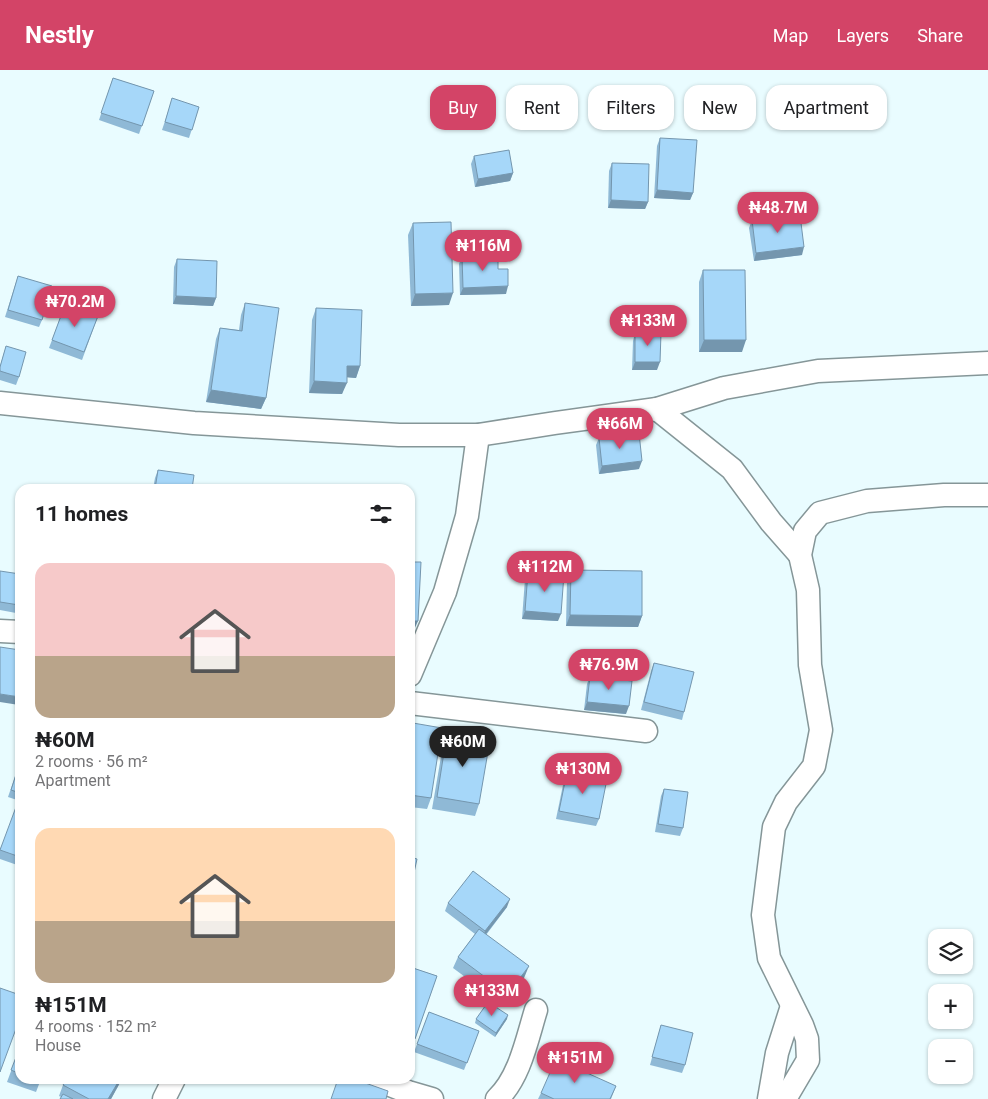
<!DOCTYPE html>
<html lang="en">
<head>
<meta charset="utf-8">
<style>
	body { margin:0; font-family:Roboto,sans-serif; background:#f6f6f6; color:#202124; height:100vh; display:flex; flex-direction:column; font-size:19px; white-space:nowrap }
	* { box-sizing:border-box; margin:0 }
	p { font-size:16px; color:#757577 }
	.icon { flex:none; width:28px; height:28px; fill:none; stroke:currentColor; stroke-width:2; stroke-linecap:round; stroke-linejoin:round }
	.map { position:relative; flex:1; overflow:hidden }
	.details { position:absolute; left:15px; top:414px; width:400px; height:600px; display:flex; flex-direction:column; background:#fff; border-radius:15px; box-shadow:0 1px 4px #0004 }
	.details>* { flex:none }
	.banner { position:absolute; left:430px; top:15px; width:475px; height:45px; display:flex; gap:10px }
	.fabs { position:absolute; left:928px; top:859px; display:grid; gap:10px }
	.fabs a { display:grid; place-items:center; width:45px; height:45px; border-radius:10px; background:#fff; box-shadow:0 1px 4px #0004; font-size:25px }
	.price { position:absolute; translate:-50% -42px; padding:0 11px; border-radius:18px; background:#d34467; color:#fff; font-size:16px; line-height:32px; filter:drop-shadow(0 1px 2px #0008) }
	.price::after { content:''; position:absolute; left:50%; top:30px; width:15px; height:11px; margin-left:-8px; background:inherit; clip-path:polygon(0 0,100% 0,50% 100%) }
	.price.active { background:#222; color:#fff }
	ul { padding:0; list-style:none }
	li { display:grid; align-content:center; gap:10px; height:265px; padding:0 20px }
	li span { display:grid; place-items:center; height:155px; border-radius:15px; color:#555 }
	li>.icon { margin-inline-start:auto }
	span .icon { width:90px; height:90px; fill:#fffc; stroke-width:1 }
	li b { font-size:21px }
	h2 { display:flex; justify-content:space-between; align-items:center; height:60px; padding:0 20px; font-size:21px }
	.tag { padding:0 18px; border-radius:15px; background:#fff; box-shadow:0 1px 4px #0004; font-size:18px; line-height:45px }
	.tag.active { background:#d34467; color:#fff }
	header { display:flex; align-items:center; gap:30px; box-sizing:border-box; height:70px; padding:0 25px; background:#d34467; color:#fff }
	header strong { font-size:24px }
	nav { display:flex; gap:28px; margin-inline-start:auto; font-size:18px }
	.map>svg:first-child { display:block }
</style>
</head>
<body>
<header>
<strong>Nestly</strong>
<nav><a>Map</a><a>Layers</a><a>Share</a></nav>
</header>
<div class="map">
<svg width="988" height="1029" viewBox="0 0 988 1029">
	<rect width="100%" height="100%" fill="#e9fcff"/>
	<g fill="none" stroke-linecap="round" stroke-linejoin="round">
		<defs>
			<g id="street">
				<polyline points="0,333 194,353 399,365 478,365 555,353 657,339 724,318 818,301 988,293"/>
				<polyline points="657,339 732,399 771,452 800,485"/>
				<polyline points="0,561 20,562"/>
				<polyline points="410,605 445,522 467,446 478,365"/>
				<polyline points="410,633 646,661"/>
				<polyline points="375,1009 408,1022 432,1029"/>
				<polyline points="164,1029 174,1009"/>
				<path d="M497,1029C520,1007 527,969 536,940"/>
				<polyline points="769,1029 777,983 792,936"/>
				<polyline points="785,1029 808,990 807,969 802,955 769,888 763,845 774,757 786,732 814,696 821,660 810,595 808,520 800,485 805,461 820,443 867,431 944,425 988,425"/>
			</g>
		</defs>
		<use href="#street" stroke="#859698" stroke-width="25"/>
		<use href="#street" stroke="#fff" stroke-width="22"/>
	</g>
	<g fill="#8fb9d6">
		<polygon points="113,8 154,21 139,64 99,50"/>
		<polygon points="170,36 199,37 189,68 162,60"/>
		<polygon points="660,68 693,123 690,130 654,128 657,76"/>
		<polygon points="474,86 513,103 510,111 475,117 471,94"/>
		<polygon points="612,93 648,132 645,139 608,138 609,101"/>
		<polygon points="752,150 802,185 754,191 749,158"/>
		<polygon points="413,153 449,235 411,236 408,165"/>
		<polygon points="462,186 498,199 506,224 460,225 459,194"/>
		<polygon points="177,189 216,228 213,236 173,234 174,197"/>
		<polygon points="703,200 742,282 699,282 699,212"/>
		<polygon points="18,206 42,250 39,257 5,247"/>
		<polygon points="245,233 266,328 261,339 206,332 216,269 220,258 239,260 241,245"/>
		<polygon points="65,235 98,246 82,290 49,278"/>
		<polygon points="316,238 360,296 356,308 347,307 342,324 309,323 312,250"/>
		<polygon points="635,263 657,300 632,300 633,271"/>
		<polygon points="6,276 19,307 16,315 0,310 0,296"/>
		<polygon points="599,368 639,399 599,404 596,375"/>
		<polygon points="158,400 192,419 153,419 155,408"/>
		<polygon points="571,500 642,546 638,557 566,556 567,511"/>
		<polygon points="0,501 19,535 16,543 0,540"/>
		<polygon points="528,502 558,551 522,549 525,509"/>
		<polygon points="654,593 684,642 682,650 641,640 651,601"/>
		<polygon points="590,606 626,644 584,640 587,614"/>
		<polygon points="413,653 431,728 427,739 410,737 410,661"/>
		<polygon points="447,663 479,734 475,746 432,739 443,675"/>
		<polygon points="20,692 20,731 8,727"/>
		<polygon points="567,702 599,749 596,756 556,749 564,710"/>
		<polygon points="664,719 683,758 680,766 655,762 661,726"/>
		<polygon points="20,738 20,796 0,789 0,779"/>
		<polygon points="448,833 507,837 486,865 524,908 503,935 453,898 458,887 475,864 445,841"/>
		<polygon points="410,897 437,906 411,980 410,980"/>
		<polygon points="429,942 479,961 464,1000 414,982"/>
		<polygon points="476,949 507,949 495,967 475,953"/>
		<polygon points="661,955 685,995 682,1003 650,995"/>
		<polygon points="20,977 20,1009 41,1009 36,1022 7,1012"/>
		<polygon points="67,1009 122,1009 111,1029 60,1029 61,1027 59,1026 63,1015"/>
		<polygon points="616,1016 611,1029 538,1029 541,1023"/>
	</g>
	<g fill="#7496ae">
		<polygon points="513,103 510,111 475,117 478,109"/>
		<polygon points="657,120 693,123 690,130 654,128"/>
		<polygon points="611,130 648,132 645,139 608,138"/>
		<polygon points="804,177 802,185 754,191 756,183"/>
		<polygon points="508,216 506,224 460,225 463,218"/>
		<polygon points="453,223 449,235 411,236 415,224"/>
		<polygon points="176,226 216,228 213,236 173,234"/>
		<polygon points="704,270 746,270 742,282 699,282"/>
		<polygon points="635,292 660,292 657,300 632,300"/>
		<polygon points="347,296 360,296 356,308 343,307"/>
		<polygon points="314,311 347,313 342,324 309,323"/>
		<polygon points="211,320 266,328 261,339 206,332"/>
		<polygon points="642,391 639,399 599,404 602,396"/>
		<polygon points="525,541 561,544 558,551 522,549"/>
		<polygon points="570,545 642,546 638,557 566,556"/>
		<polygon points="410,551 418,551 413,562 410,562"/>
		<polygon points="0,624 20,627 19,635 0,632"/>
		<polygon points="587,632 629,636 626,644 584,640"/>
		<polygon points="510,829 507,837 482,869 485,861"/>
		<polygon points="529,896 524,908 503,935 508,924"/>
		<polygon points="508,945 507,949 495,967 496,963"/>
		<polygon points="120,1009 122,1009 111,1029 108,1029"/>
	</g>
	<g fill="#a6d7f9" stroke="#7496ae">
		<polygon points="113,8 154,21 142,56 101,43"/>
		<polygon points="172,28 199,37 192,60 165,52"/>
		<polygon points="660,68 697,70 693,123 657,120"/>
		<polygon points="509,80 513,103 478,109 474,86"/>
		<polygon points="612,93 649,94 648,132 611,130"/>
		<polygon points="800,145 804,177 756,183 752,150"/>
		<polygon points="451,152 453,223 415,224 413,153"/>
		<polygon points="498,185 498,199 508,199 508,216 463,218 462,186"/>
		<polygon points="177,189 217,191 216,228 176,226"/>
		<polygon points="703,200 745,200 746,270 704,270"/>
		<polygon points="18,206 52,216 42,250 8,240"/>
		<polygon points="245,233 279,238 266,328 211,320 220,258 242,261"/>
		<polygon points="65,235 98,246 84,282 52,270"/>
		<polygon points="316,238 362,240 360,296 347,296 347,313 314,311"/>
		<polygon points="635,263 661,263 660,292 635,292"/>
		<polygon points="6,276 26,282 19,307 0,301 0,297"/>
		<polygon points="639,363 642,391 602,396 599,368"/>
		<polygon points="158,400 194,405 192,419 155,419"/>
		<polygon points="410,492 421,492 418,551 410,551"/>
		<polygon points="571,500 642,501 642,546 570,545"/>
		<polygon points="0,501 20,504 20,528 19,535 0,532"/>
		<polygon points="528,502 564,504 561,544 525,541"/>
		<polygon points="0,577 20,580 20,627 0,624"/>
		<polygon points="654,593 694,602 684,642 644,632"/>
		<polygon points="590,606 632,611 629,636 587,632"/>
		<polygon points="413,653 442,658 431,728 410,725 410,671"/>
		<polygon points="447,663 490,670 479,734 437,727"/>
		<polygon points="20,692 20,723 11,720"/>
		<polygon points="567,702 607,709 599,749 559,741"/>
		<polygon points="664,719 688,722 683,758 658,754"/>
		<polygon points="16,737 20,738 20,787 0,780"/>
		<polygon points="410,787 417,789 410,821"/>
		<polygon points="473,801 510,829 485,861 448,833"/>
		<polygon points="479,859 529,896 508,924 458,887"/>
		<polygon points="410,897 437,906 415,969 410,967"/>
		<polygon points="0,918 20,925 20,948 0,1002"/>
		<polygon points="488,932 508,945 496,963 476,949"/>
		<polygon points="429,942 479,961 467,993 417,974"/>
		<polygon points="661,955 693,963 685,995 652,987"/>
		<polygon points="20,977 20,1004 11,1000"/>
		<polygon points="556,989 616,1016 610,1029 554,1029 541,1023"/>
		<polygon points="67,1009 120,1009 108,1029 89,1029 63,1015"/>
		<polygon points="338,1009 354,1009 388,1021 386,1029 331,1029"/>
		<polygon points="63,1024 73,1029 60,1029"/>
	</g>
</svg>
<div class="fabs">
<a><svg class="icon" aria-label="layers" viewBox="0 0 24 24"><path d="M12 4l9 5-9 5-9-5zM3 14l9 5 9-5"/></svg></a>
<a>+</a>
<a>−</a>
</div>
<b class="price" style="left:778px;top:164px">₦48.7M</b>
<b class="price" style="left:483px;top:202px">₦116M</b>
<b class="price" style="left:75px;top:258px">₦70.2M</b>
<b class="price" style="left:648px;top:277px">₦133M</b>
<b class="price" style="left:620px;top:380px">₦66M</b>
<b class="price" style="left:545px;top:523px">₦112M</b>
<b class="price" style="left:609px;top:621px">₦76.9M</b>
<b class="price active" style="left:463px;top:698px">₦60M</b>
<b class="price" style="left:583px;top:725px">₦130M</b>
<b class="price" style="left:492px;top:947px">₦133M</b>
<b class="price" style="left:575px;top:1014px">₦151M</b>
<div class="banner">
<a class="tag active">Buy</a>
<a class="tag">Rent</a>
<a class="tag">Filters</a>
<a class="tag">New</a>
<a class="tag">Apartment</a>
</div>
<section class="details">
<h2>11 homes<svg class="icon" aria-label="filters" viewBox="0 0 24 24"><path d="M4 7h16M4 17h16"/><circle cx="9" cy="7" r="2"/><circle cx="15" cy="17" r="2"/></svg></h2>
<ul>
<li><span style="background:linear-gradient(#f6c9c9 60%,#b9a48a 0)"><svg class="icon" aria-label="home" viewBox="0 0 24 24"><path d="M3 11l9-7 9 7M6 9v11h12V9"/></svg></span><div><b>₦60M</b><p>2 rooms · 56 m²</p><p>Apartment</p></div></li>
<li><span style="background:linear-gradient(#ffd9b3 60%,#b9a48a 0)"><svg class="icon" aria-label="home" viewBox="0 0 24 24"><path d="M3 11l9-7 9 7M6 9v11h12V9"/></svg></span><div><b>₦151M</b><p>4 rooms · 152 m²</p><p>House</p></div></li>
</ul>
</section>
</div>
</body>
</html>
